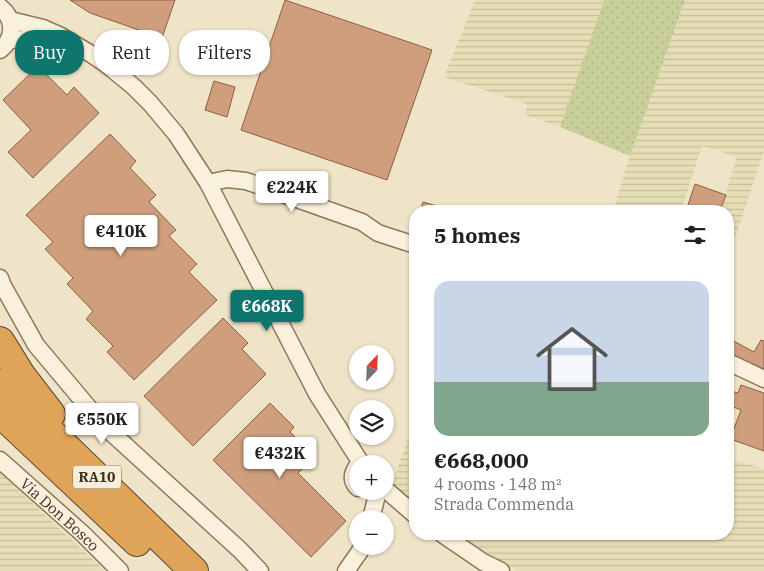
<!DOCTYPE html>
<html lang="en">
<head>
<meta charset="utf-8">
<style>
	body { margin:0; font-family:"IBM Plex Serif",serif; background:#f2f2f2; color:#202124; height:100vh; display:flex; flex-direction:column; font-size:19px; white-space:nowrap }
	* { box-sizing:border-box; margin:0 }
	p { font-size:16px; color:#757577 }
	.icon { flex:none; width:28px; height:28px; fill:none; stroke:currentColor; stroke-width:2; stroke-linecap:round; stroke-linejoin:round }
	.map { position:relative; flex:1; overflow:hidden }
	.side { position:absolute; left:409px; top:205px; width:325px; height:335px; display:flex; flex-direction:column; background:#fff; border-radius:20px; box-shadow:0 1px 4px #0004 }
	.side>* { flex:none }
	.guide { position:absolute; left:15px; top:30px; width:319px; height:45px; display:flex; gap:10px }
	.needle { width:32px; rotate:23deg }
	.controls { position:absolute; left:349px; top:345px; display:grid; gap:10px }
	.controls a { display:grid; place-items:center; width:45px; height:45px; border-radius:50%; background:#fff; box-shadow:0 1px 4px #0004; font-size:25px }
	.price { position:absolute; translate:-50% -42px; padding:0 11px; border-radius:5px; background:#fff; color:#222; font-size:16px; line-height:32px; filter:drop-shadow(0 1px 2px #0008) }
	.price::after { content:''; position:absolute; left:50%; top:30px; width:15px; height:11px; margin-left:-8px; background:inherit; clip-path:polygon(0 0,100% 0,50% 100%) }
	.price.on { background:#0f766e; color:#fff }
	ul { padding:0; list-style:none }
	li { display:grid; align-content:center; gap:10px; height:265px; padding:0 25px }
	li+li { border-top:1px solid #e0e0e0 }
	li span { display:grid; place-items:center; height:155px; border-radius:15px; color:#555 }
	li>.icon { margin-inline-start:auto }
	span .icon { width:90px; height:90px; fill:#fffc; stroke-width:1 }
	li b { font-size:21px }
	h2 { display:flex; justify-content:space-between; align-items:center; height:60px; padding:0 25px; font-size:21px }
	.tag { padding:0 18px; border-radius:20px; background:#fff; box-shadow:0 1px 4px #0004; font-size:18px; line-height:45px }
	.tag.on { background:#0f766e; color:#fff }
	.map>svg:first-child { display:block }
</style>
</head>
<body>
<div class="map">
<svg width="764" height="571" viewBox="0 0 764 571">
	<defs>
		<pattern id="farmland-rules" width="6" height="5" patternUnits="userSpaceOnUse" patternTransform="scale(1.25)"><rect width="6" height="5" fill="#e6deb5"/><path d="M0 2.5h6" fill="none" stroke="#c6bf9b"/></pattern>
		<pattern id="grass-dots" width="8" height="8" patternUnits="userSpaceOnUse" patternTransform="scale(1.25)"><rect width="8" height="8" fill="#c9cf9b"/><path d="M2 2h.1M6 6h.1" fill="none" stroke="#aeb285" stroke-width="1.8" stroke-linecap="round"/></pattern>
	</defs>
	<rect width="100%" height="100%" fill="#f0e4c8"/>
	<g fill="url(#farmland-rules)">
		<polygon points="475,0 604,0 560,127 525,115 527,104 444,77"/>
		<polygon points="685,0 764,0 764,151 728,259 728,211 720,211 737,157 702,146 681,211 613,211 630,156"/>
		<polygon points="415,420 415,506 391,486"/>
		<polygon points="728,458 764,469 764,571 517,571 455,534 728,534"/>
		<polygon points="0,473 105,571 0,571"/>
	</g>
	<polygon fill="url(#grass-dots)" points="604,0 685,0 630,156 560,127"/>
	<g fill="#cf9f7d" stroke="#8d5f41">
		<polygon points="70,0 175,0 162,38 90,13"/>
		<polygon points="285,0 432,50 387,180 241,130"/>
		<polygon points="38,66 67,95 74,87 99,113 33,178 8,152 31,130 3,100"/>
		<polygon points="214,81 235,87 227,117 205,110"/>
		<polygon points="110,134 136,161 130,168 156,195 149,202 176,230 169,236 197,264 189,272 217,300 134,380 107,352 113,346 86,319 93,311 67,284 73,278 45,249 53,242 26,215"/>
		<polygon points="695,184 726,195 720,211 686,211"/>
		<polygon points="423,202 454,211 420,211"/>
		<polygon points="223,318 248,343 242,349 266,374 193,446 144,396"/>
		<polygon points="728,338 754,352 761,340 764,341 764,376 728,358"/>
		<polygon points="741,385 764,393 764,451 730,439 741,410 728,405 728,390 738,393"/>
		<polygon points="270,403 294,427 290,432 315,456 298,473 346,521 311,557 213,460"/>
	</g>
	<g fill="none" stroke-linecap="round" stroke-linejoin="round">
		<defs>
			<g id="minor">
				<path d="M0,7C15,19 15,38 0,50"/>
				<polyline points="10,20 43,28 61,36 91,54 107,65 134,87 150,103 176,134 208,183 317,394 361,463"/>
				<polyline points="9,40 57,37"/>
				<polyline points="208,183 227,179 246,181 362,222 378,233 415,245"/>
				<polyline points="0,278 3,286 36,345 104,426 240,550 260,571"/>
				<polyline points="728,362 764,379"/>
				<path id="s1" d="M0,460L83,534L120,571"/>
				<path d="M358,465C352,473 350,480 358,488"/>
				<polyline points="385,489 415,515"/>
				<polyline points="371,519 378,491"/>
				<polyline points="442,534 483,562 501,571"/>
				<polyline points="346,571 360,551 362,546"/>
			</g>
			<g id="motorway">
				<polyline points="0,341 21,375 51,414"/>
				<polyline points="0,383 194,571"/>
				<polyline points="0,413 137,542"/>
			</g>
		</defs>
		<use href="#minor" stroke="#8d765c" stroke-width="19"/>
		<use href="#motorway" stroke="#5b4430" stroke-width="30"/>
		<use href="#minor" stroke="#faf1dc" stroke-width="16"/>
		<use href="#motorway" stroke="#e0a458" stroke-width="28"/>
	</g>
	<g text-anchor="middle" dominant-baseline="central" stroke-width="4.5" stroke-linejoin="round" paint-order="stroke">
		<rect fill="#f7eed8" stroke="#756857" stroke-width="1" x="73" y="465.5" width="48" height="23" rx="4"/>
		<g font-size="14" font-weight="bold" fill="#3d2e20">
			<text x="97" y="477">RA10</text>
		</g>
		<g font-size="15" fill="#3d2e20" stroke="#f7eed8">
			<text stroke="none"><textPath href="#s1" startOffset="81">Via Don Bosco</textPath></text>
		</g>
	</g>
</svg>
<div class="controls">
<a><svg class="needle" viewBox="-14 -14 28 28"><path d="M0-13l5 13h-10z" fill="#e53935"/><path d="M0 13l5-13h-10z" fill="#757577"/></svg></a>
<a><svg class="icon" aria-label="layers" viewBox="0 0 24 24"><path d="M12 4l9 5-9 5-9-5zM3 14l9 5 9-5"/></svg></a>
<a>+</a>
<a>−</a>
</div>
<b class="price" style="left:292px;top:213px">€224K</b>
<b class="price" style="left:121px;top:257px">€410K</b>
<b class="price on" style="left:267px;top:332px">€668K</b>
<b class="price" style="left:102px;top:445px">€550K</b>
<b class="price" style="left:280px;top:479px">€432K</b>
<div class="guide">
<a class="tag on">Buy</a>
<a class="tag">Rent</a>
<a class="tag">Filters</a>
</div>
<section class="side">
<h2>5 homes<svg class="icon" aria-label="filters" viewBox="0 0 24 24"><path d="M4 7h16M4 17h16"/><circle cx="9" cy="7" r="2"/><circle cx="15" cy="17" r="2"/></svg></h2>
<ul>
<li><span style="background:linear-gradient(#c9d6e8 65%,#7fa58c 0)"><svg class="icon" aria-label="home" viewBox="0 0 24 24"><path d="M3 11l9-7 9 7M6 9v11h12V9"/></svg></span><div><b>€668,000</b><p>4 rooms · 148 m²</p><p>Strada Commenda</p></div></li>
</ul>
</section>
</div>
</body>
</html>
